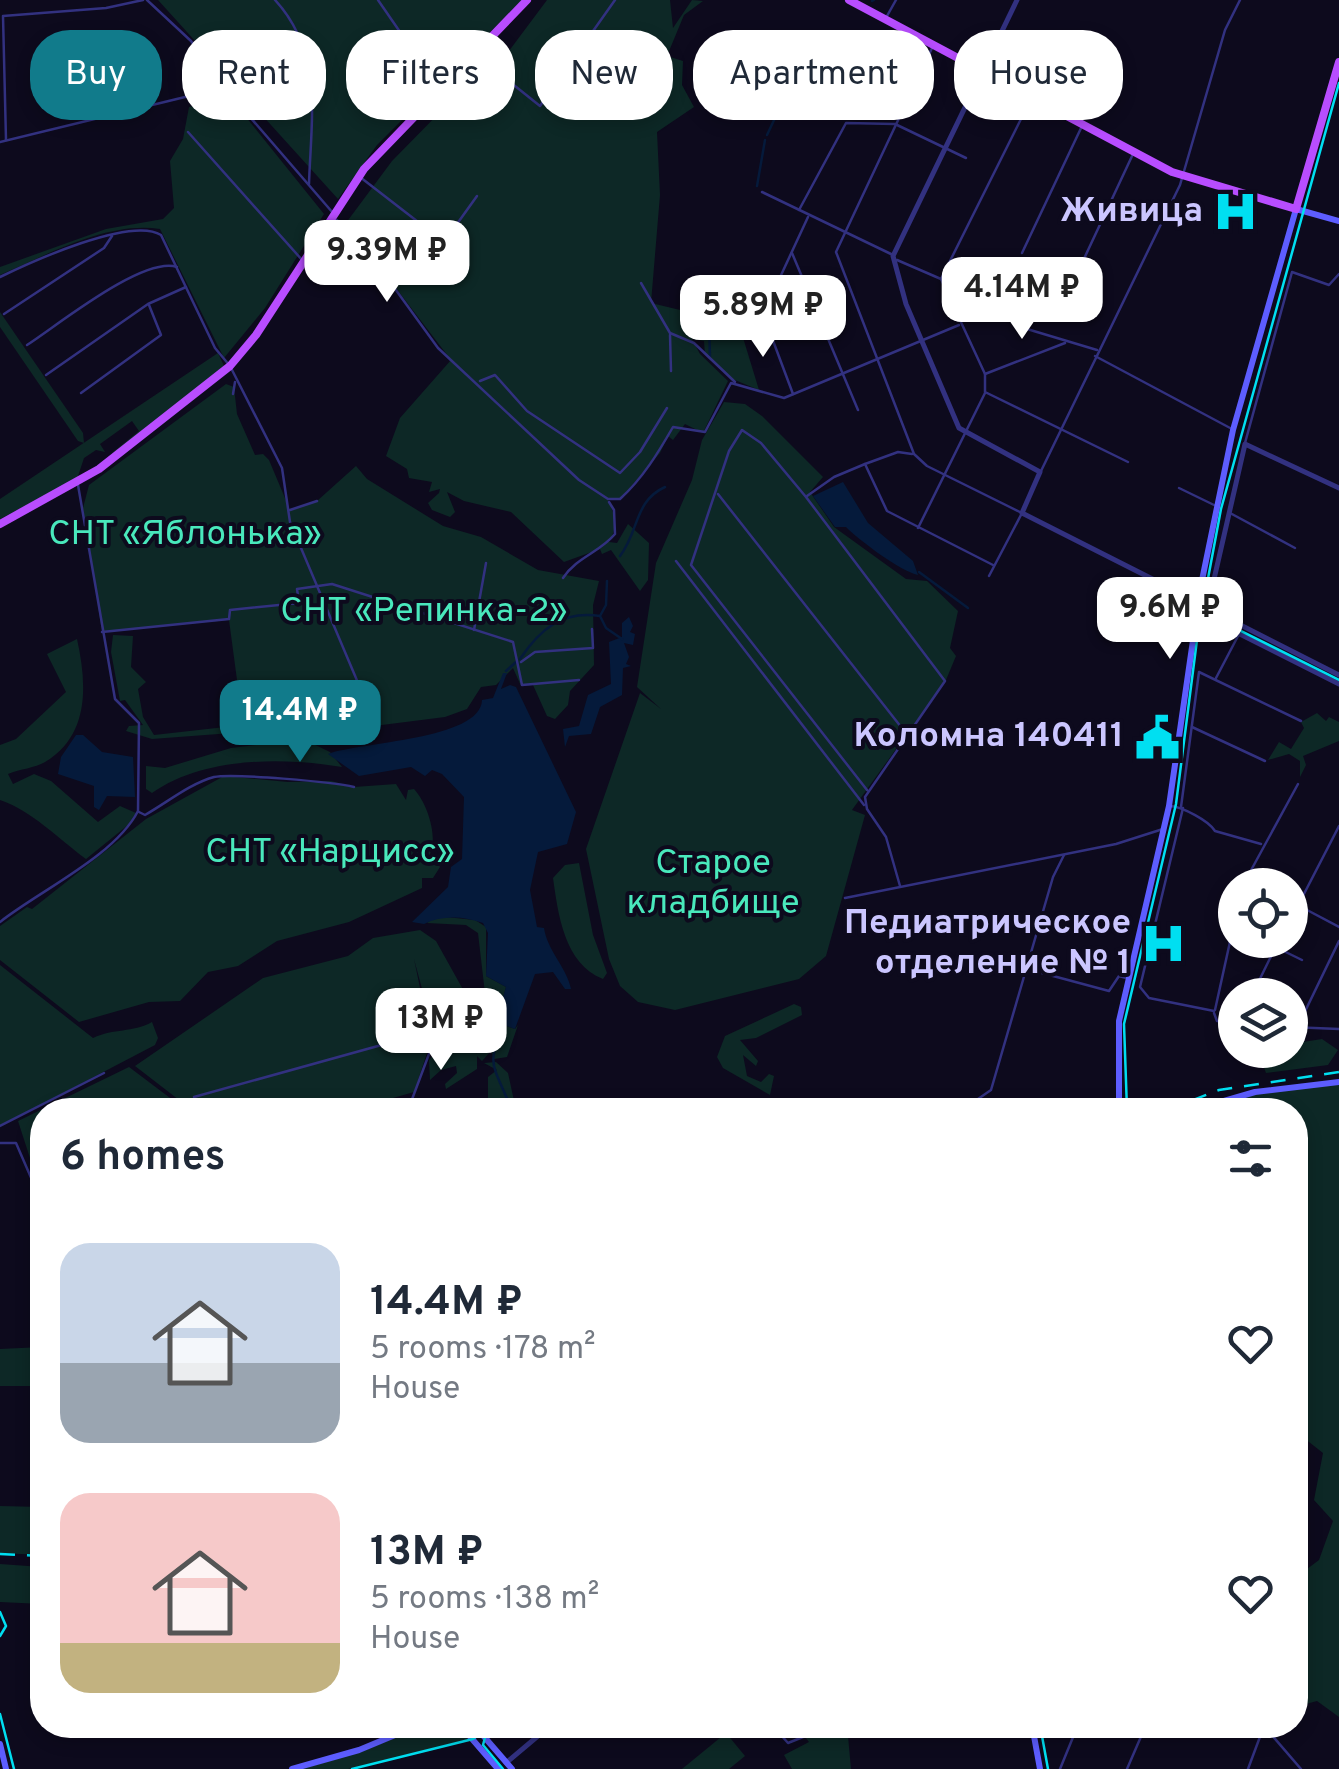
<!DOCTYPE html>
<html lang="en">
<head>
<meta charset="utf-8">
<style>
	body { margin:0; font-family:Overpass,sans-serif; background:#f2f2f3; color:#1f2937; height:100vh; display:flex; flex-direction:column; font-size:38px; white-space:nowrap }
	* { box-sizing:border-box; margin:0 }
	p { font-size:32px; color:#747a83 }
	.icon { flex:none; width:55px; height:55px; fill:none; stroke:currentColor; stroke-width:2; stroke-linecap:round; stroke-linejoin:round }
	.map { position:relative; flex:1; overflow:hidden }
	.sheet { position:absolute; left:30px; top:1098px; width:1278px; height:640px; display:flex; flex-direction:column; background:#fff; border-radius:40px; box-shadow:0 5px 15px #0003 }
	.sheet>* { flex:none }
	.hud { position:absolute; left:30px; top:30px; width:1280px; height:90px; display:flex; gap:20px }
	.controls { position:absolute; left:1218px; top:868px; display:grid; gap:20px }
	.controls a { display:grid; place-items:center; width:90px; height:90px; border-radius:50%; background:#fff; box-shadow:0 5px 15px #0003; font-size:50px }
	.price { position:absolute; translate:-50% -85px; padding:0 22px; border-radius:20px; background:#fff; color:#222; font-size:32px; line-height:65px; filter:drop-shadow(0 2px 5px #0008) }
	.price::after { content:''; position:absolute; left:50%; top:60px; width:30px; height:22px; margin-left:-15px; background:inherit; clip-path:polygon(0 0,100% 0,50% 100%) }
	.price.on { background:#117b8b; color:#fff }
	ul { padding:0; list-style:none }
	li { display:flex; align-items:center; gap:30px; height:250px; padding:0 30px }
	li span { display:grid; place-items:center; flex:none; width:280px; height:200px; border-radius:30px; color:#555 }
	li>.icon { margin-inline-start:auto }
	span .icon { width:120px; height:120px; fill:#fffc; stroke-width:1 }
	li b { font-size:42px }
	h2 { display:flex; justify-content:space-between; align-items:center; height:120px; padding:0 30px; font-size:42px }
	.chip { padding:0 35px; border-radius:40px; background:#fff; box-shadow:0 5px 15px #0003; font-size:35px; line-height:90px }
	.chip.on { background:#117b8b; color:#fff }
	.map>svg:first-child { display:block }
</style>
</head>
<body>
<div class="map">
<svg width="1339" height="1769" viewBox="0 0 1339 1769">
	<rect width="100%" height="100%" fill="#0d0a1d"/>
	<g fill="#0d2826">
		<polygon points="158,0 522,0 377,145 338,199"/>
		<path d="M547,0H670L673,28L692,0L703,1L684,15L667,56L683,61L682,85L694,107L657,132L660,195L651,303L701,315L713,299L734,301L726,314L730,330L741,331L759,390L730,378L705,355L704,341L692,339L700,354L728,381L703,433L685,424L673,440L668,436L660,453L620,499L608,500C615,514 618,528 609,542L617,543L628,524L649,543L648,580L640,591L611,550L602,554L600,549L564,562L511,512L464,501L447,492L455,512L450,517L432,510L428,503L439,493L440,489L429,492L432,482L409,478L407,469L386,456L400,418L451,360L369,253L343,227L392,161L500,51L506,55Z"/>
		<path d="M229,96L324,214L265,308L224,358L160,229C107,221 47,255 0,275V267L106,229L163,219L174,208L170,161L183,139L189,107Z"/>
		<polygon points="0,312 83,433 84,443 78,441 0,327"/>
		<polygon points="218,353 224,366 118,452 112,453 139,431 132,421 100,444 105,452 96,450 84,458 77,479 0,519 0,499"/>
		<path d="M226,384L234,387L237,414L255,455L263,454L269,460L290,510L317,501L356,466L367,479L443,526L481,537L538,570L599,581L593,605L594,665L570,691L568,705L555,719L547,716L533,685L521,686L513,668L496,685L481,687L467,709L445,717L366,727V716C350,727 327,729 312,716L297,726L274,720L275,723L232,733L152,739L126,731L129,726L143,725L125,700L120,701L111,652L113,635L133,636L131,667L146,682L138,689L143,717L154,735L243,725L229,620L102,632L83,508L89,485Z"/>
		<polygon points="724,402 745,404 762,416 823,477 810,492 834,527 906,579 927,581 958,611 950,648 956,656 946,680 852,810 865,815 826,956 799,979 675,1010 638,1002 620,986 609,959 586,849 640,693 661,709 637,687 656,563 692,480 702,440"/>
		<path d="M77,639C87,684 90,735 45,762C35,768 20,769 8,774L13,784L34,774L51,781L98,822L120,806L136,813L128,825L86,859C59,839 32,811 0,800V745L16,739L66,692L47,654Z"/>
		<polygon points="1317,713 1326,721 1329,717 1339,722 1339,741 1303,756 1306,765 1300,777 1300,761 1289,754 1268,760 1279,742 1291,749 1304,728 1301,722"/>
		<path d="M303,739L330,752L342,767C282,757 203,757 152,793L146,789V766L165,768L231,748Z"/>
		<path d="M224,776L288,782L331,781L354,787L396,784L406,800L408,790L414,789C427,803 437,834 431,851L440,867L433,878H422V888L349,922L277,941L238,966L208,972L180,1001L149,1002L79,1022L0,960V926L27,907L32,909L146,819Z"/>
		<path d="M579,863L593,935L607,973L603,979C564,964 558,913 553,878L565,865Z"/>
		<polygon points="436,916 475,920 486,927 486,976 506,987 498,1017 486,1002 478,933 466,925 427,923"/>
		<polygon points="420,930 436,941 475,1011 476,1054 496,1022 515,1029 518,1025 507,1057 494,1059 491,1051 482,1061 477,1056 477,1069 446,1089 445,1084 457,1073 456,1066 441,1070 430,1080 429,1060 443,1044 441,1035 435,1037 414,959 431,1041 414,1092 351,1110 192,1110 135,1066 263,978 348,956 373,938"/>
		<path d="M0,965L93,1038C114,1028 132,1033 152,1022L158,1038L155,1045L0,1126Z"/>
		<polygon points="794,1004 801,1007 802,1015 756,1038 740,1040 758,1061 756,1066 743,1055 747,1076 761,1082 769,1074 774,1076 770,1095 723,1068 717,1057 725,1036"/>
		<polygon points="1322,1039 1338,1050 1328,1065 1266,1073 1260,1056 1244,1059 1245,1053 1290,1050 1290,1044"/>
		<polygon points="496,1062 508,1073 516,1110 478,1110 488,1099 488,1077 497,1070 484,1063"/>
		<polygon points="129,1067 186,1110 42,1110 42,1195 18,1121"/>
		<polygon points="1339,1084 1339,1717 1317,1701 1295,1707 1295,1578 1319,1560 1333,1521 1314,1500 1323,1453 1295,1431 1295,1110 1198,1110 1258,1093"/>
		<polygon points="42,1347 42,1386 0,1386 0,1349"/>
		<polygon points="0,1506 42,1507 42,1555 0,1553"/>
		<polygon points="0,1564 42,1567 42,1604 0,1602"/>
		<polygon points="426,1725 457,1725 469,1739 348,1769 302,1769 363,1751"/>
		<polygon points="796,1725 847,1725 851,1769 792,1769 784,1755 809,1742"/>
		<polygon points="726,1733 745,1756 729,1769 682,1769"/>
	</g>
	<g fill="#051a3b">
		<path d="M843,482L868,523L913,561L918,575C900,571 859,540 846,527H835L813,496Z"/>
		<polygon points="629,617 633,626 630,632 635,634 633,645 624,643 629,657 626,664 631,666 623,668 622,695 600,707 591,734 569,736 565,747 563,729 579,726 588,695 611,684 609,642 622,637 622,623"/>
		<path d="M503,673H507L501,689L510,685L516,687L576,812L567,844L538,852L530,890L537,927L544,928C547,950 567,968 571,989H565L553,972L535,974L515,1029L496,1022L506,987L486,976L488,933L483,923C463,916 442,915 424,924L412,922L448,887L451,867L462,859L464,797L442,774L432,770L425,776L411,767L359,776L328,754C358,742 481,740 482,700L493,698Z"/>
		<polygon points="76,735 83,735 102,752 133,757 135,797 107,796 99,810 94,807 94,786 58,774 61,757"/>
	</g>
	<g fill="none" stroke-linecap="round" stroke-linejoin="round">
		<g stroke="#051a3b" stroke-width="2.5">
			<polyline points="872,1 874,0"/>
			<polyline points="767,135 775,118 793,106 795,98"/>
			<polyline points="757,186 765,140"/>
			<polyline points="710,357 709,325 729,284"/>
			<path d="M620,556C639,532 634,501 665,487"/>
			<polyline points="919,572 968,608"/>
			<polyline points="607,581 606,605 600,616 606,628 622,639"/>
			<path d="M520,659C540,629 563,610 600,616"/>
			<polyline points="506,671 516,662"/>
			<path d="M504,1026C486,1063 493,1065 508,1101L542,1110"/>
		</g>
		<g stroke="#323180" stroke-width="2.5">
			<polyline points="147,0 191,41 224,87 333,213"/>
			<path d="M275,0C324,53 311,119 309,184"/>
			<polyline points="378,0 438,87"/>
			<polyline points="887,16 896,0"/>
			<polyline points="933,46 836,252 914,454 927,466 1022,513 989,576"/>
			<polyline points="479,57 540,106 615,0"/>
			<polyline points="1031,99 941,279 985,374 985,392 1128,462"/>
			<polyline points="188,132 303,261"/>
			<polyline points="6,140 3,16 106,8 143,0"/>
			<polyline points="0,142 222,88"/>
			<polyline points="360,177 444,242 477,196"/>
			<polyline points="762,192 891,254"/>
			<polyline points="799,210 846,123 895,124 966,158"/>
			<path d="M337,220L369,253L438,348L579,480L608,499H620C643,478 658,453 673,427L705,432L731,383L784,398L959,325"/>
			<polyline points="792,253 858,410"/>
			<polyline points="1022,253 1082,126"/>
			<polyline points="897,260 941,279 1027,329 1097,350"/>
			<path d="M0,277C31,262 131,216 161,235L215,348L230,366L282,468L290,522L364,697L367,715"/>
			<polyline points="1075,278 1133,154"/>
			<polyline points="641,283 670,333 694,343 735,382"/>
			<polyline points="4,314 104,248 112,236"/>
			<polyline points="670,335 671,371"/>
			<path d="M27,345C58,325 143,256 177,267"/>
			<polyline points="1095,356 1232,429"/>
			<polyline points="985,374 1065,343"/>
			<polyline points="46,375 148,304 186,287"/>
			<polyline points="480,381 495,375 527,411 620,473 640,452 667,408"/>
			<polyline points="81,393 161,335 149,305"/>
			<polyline points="233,394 235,382"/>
			<polyline points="793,394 763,314 808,217"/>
			<polyline points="1245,443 1292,272 1329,285 1339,274"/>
			<polyline points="912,454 898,452 865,464 887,511 993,565"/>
			<polyline points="1041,471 1180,185 1225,30 1240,0"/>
			<polyline points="1179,488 1214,505"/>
			<polyline points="718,494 905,732"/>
			<polyline points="807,496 834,477 865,464"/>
			<polyline points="290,510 317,501"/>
			<polyline points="1230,513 1295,548"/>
			<polyline points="918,528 985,393"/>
			<polyline points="676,561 864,805"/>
			<path d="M563,578C577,557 599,553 615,534L614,510L609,502"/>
			<polyline points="474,630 486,563"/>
			<polyline points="102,632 229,619 230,610 299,603 297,589 332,584 513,642 522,685 579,680"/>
			<polyline points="521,662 535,652 593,648 592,629"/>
			<polyline points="1216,678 1238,636"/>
			<polyline points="1192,727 1265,761"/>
			<polyline points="867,790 691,565 729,451 742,430 761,443 806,497 945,681 865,797 867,809 886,837 900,886"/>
			<path d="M1170,806C1183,807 1209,821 1215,831L1261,844"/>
			<polyline points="1181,807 1199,672 1301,721"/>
			<polyline points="1183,808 1140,987 1149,998 1214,1011"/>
			<path d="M139,812L145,815C168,802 189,784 214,777C232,773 334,782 354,787"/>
			<polyline points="1248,878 1260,885"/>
			<polyline points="1243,885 1298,784"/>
			<polyline points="845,898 1116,844 1163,829"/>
			<polyline points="1290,901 1339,927"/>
			<polyline points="1290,921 1339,826"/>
			<path d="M0,922C39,891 115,856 138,811L139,723L115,699L78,485"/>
			<polyline points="1261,940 1302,960"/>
			<polyline points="1027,969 1109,991 1119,976 1126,978"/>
			<polyline points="1252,995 1279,940"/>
			<polyline points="1215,1010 1235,919"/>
			<polyline points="1214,1013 1217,1021 1235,1022"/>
			<polyline points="1290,1027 1339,1029"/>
			<polyline points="1297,1028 1339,941"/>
			<polyline points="194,1097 432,1031 432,1046 408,1110"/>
			<polyline points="962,1110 991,1090 1053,877 1064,855"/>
			<polyline points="0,1126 104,1073"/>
			<polyline points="0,1143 16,1143 42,1203"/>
			<polyline points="772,1725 788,1743 803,1737"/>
			<polyline points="1264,1726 1301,1769"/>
			<polyline points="1060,1769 1078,1725"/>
			<polyline points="1127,1769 1146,1725"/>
			<polyline points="1248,1769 1264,1726"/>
		</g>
		<g stroke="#323180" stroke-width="5">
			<polyline points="1017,0 893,256 906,304 959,428 1040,472 1022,513 1192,599 1208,618 1339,684"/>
			<polyline points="1339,488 1245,444 1209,601 1213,611 1339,675"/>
			<polyline points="506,1763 551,1725"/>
		</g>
		<g stroke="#5d5dff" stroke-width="6">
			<polyline points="1119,1110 1119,1021 1169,806 1201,585 1233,430 1296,209 1339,221"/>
			<polyline points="1193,1110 1255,1092 1339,1082"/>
			<polyline points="460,1725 498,1769"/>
			<polyline points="474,1725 512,1769"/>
			<polyline points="1032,1725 1040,1769"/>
			<polyline points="0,1744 6,1769"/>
			<polyline points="292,1769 359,1750 419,1725"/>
		</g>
		<g stroke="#b84dff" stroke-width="8">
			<polyline points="849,0 1172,172 1296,209 1339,62"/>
			<polyline points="0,524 99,469 230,366 256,335 364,169 527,0"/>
		</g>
		<g stroke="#00dff1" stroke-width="2.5">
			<polyline points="1203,603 1209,615 1339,680"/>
			<polyline points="1127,1110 1124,1024 1176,804 1198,632 1221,509 1339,83"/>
			<polyline points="0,1612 6,1626 0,1636"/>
			<polyline points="0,1714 14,1769"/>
			<polyline points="1040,1725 1048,1769"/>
			<polyline points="487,1730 483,1745 503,1769"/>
			<polyline points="352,1769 473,1739 493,1725"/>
		</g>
		<g stroke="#00dff1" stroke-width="2.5" stroke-dasharray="15 12" stroke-linecap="butt">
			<polyline points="1167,1110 1219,1090 1339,1072"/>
			<polyline points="0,1554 42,1556"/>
		</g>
	</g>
	<defs>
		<symbol id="hospital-bare" viewBox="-9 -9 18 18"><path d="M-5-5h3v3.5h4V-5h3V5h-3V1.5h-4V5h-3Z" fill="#00dff1" stroke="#0d0a1d" stroke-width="2.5" paint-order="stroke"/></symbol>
		<symbol id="civic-bare" viewBox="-9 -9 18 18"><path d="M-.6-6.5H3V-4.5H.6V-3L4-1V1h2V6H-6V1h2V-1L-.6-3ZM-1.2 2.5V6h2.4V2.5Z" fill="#00dff1" stroke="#0d0a1d" stroke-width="2.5" paint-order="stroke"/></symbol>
	</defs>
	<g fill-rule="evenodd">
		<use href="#hospital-bare" x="1204" y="180" width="63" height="63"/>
		<use href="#civic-bare" x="1126" y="706" width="63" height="63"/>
		<use href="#hospital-bare" x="1132" y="912" width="63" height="63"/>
	</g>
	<g text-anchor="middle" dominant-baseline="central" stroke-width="8" stroke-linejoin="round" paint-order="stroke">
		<g font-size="35" font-weight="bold" fill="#cbc6ff" stroke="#0d0a1d" text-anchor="end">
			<text x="1203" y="212">Живица</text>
			<text x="1124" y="737">Коломна 140411</text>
			<text x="1131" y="924">Педиатрическое<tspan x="1131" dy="40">отделение № 1</tspan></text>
		</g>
		<g font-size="35" fill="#49e8bc" stroke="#0d0a1d">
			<text x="185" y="535">СНТ «Яблонька»</text>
			<text x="424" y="612">СНТ «Репинка-2»</text>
			<text x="330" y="853">СНТ «Нарцисс»</text>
			<text x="713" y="864">Старое<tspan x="713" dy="40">кладбище</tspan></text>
		</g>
	</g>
</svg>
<div class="controls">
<a><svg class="icon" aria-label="locate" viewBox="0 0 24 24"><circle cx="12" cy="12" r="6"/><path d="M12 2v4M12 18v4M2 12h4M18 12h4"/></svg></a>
<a><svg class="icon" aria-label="layers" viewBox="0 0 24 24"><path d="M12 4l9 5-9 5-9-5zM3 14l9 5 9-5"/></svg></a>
</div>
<b class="price" style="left:387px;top:305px">9.39M ₽</b>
<b class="price" style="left:1022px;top:342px">4.14M ₽</b>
<b class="price" style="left:763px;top:360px">5.89M ₽</b>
<b class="price" style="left:1170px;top:662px">9.6M ₽</b>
<b class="price on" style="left:300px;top:765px">14.4M ₽</b>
<b class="price" style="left:441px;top:1073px">13M ₽</b>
<div class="hud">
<a class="chip on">Buy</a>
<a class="chip">Rent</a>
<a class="chip">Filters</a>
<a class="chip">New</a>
<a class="chip">Apartment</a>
<a class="chip">House</a>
</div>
<section class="sheet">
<h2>6 homes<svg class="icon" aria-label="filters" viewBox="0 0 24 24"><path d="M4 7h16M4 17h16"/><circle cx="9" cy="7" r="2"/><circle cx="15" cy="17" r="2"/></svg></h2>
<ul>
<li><span style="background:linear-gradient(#c9d6e8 60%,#9aa5b1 0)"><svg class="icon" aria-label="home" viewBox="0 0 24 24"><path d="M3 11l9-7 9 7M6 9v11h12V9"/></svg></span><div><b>14.4M ₽</b><p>5 rooms · 178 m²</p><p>House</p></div><svg class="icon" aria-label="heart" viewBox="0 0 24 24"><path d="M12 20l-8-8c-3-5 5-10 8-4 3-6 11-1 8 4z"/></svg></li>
<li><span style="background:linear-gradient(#f6c9c9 75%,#c2b280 0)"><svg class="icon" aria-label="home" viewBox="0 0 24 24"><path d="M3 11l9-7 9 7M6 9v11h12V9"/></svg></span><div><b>13M ₽</b><p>5 rooms · 138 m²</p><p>House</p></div><svg class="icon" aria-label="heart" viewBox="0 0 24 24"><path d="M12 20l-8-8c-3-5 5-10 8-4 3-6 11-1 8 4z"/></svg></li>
</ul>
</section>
</div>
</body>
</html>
